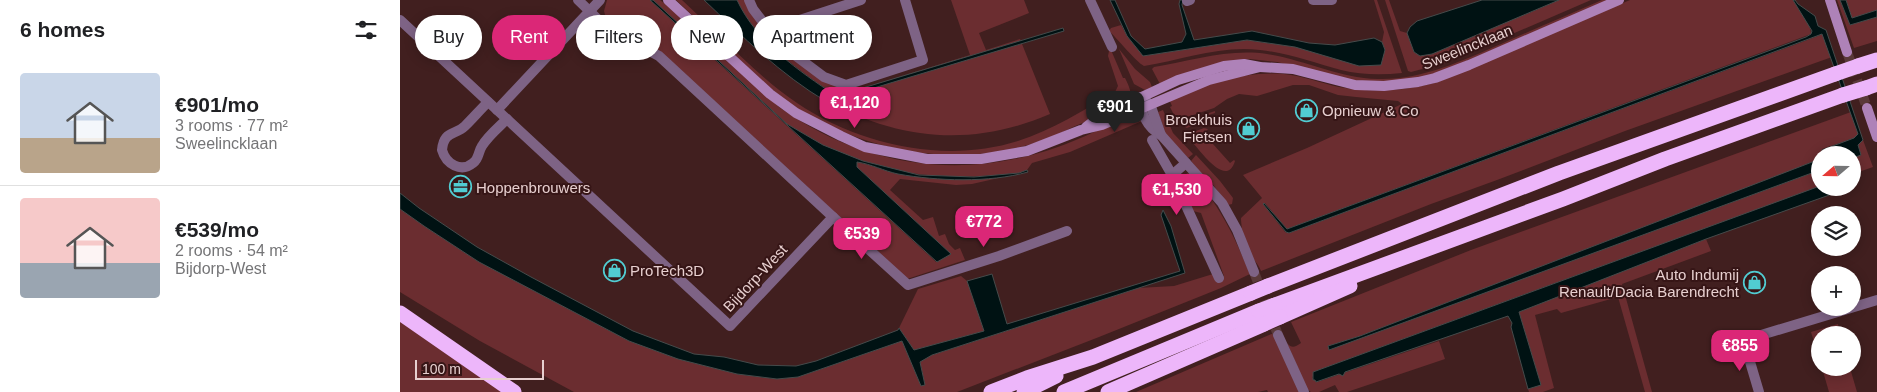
<!DOCTYPE html>
<html lang="en">
<head>
<meta charset="utf-8">
<style>
	body { margin:0; font-family:Helvetica,sans-serif; background:#f2f2f2; color:#202124; height:100vh; display:flex; flex-direction:column; font-size:19px; white-space:nowrap }
	* { box-sizing:border-box; margin:0 }
	p { font-size:16px; color:#757577 }
	.icon { flex:none; width:28px; height:28px; fill:none; stroke:currentColor; stroke-width:2; stroke-linecap:round; stroke-linejoin:round }
	.map { position:relative; flex:1; overflow:hidden }
	.panel { display:flex; flex-direction:column; background:#fff; width:400px }
	.panel>* { flex:none }
	.guide { position:absolute; left:15px; top:15px; width:475px; height:45px; display:flex; gap:10px }
	.needle { width:32px; rotate:250deg }
	.fabs { position:absolute; left:1411px; top:146px; display:grid; gap:10px }
	.fabs a { display:grid; place-items:center; width:50px; height:50px; border-radius:50%; background:#fff; box-shadow:0 2px 12px #0003; font-size:25px }
	.scale { position:absolute; left:15px; bottom:12px; width:129px; box-sizing:border-box; padding-left:5px; border:2px solid #e7cfcf; border-top:0; font-size:14px; line-height:18px; white-space:nowrap; color:#e7cfcf; -webkit-text-stroke:4px #361516; paint-order:stroke }
	.price { position:absolute; translate:-50% -42px; padding:0 11px; border-radius:10px; background:#db2777; color:#fff; font-size:16px; line-height:32px; filter:drop-shadow(0 1px 2px #0008) }
	.price::after { content:''; position:absolute; left:50%; top:30px; width:15px; height:11px; margin-left:-8px; background:inherit; clip-path:polygon(0 0,100% 0,50% 100%) }
	.price.active { background:#222; color:#fff }
	ul { padding:0; list-style:none }
	li { display:flex; align-items:center; gap:15px; height:125px; padding:0 20px }
	li+li { border-top:1px solid #e0e0e0 }
	li span { display:grid; place-items:center; flex:none; width:140px; height:100px; border-radius:5px; color:#555 }
	li>.icon { margin-inline-start:auto }
	span .icon { width:60px; height:60px; fill:#fffc; stroke-width:1 }
	li b { font-size:21px }
	h2 { display:flex; justify-content:space-between; align-items:center; height:60px; padding:0 20px; font-size:21px }
	.chip { padding:0 18px; border-radius:22px; background:#fff; box-shadow:0 2px 12px #0003; font-size:18px; line-height:45px }
	.chip.active { background:#db2777; color:#fff }
	main { display:flex; flex:1; min-height:0 }
	.map>svg:first-child { display:block }
</style>
</head>
<body>
<main>
<section class="panel">
<h2>6 homes<svg class="icon" aria-label="filters" viewBox="0 0 24 24"><path d="M4 7h16M4 17h16"/><circle cx="9" cy="7" r="2"/><circle cx="15" cy="17" r="2"/></svg></h2>
<ul>
<li><span style="background:linear-gradient(#c9d6e8 65%,#b9a48a 0)"><svg class="icon" aria-label="home" viewBox="0 0 24 24"><path d="M3 11l9-7 9 7M6 9v11h12V9"/></svg></span><div><b>€901/mo</b><p>3 rooms · 77 m²</p><p>Sweelincklaan</p></div></li>
<li><span style="background:linear-gradient(#f6c9c9 65%,#9aa5b1 0)"><svg class="icon" aria-label="home" viewBox="0 0 24 24"><path d="M3 11l9-7 9 7M6 9v11h12V9"/></svg></span><div><b>€539/mo</b><p>2 rooms · 54 m²</p><p>Bijdorp-West</p></div></li>
</ul>
</section>
<div class="map">
<svg width="1477" height="392" viewBox="0 0 1477 392">
	<rect width="100%" height="100%" fill="#411f1f"/>
	<g fill="#6b2d30">
		<path d="M207,0H250C344,88 441,174 536,262L551,254L457,167V162L518,177L555,180L603,177L572,184L556,185L500,179L490,190L523,220L533,217L539,236L545,234L549,244L555,250L560,248L565,260L507,279L262,53L207,22L204,11Z"/>
		<path d="M253,0H260L269,7L379,107C459,164 552,180 646,151C672,143 698,130 723,119L731,117L742,121L670,152L632,163L627,170L619,173C534,183 458,173 387,124C371,114 358,98 345,85C314,57 283,28 253,0Z"/>
		<path d="M276,0H282C318,33 357,76 397,103C459,145 545,164 618,141C652,130 684,110 715,92L718,86L708,56L709,51L711,50L723,78H725C728,84 731,90 731,97C716,110 685,121 667,130C577,174 468,157 388,102C371,90 357,75 342,62C320,41 298,21 276,0Z"/>
		<path d="M337,0H345L363,26L442,88L453,91L570,55L551,0H624L629,13L579,33L586,50L620,39L650,114C571,148 499,140 424,100L436,96C398,69 357,43 337,0Z"/>
		<path d="M974,0H977L1002,73C982,75 961,75 941,70C914,63 889,53 860,50C821,45 782,60 744,66C735,61 718,39 709,31L711,28L721,25L727,36L743,56L847,40L895,47L985,50L982,42L984,32Z"/>
		<polygon points="985,0 989,0 1000,31 1007,33 1014,52 1020,56 1032,54 1159,0 1191,0 1045,63 1011,72 1008,71"/>
		<path d="M1202,0H1209L1038,73L1000,82H959L877,62L850,59L831,61L760,84L752,69L754,67C790,61 830,48 867,54C905,60 939,78 978,79C1022,80 1061,61 1101,44C1134,29 1168,15 1202,0Z"/>
		<path d="M1230,0H1393C1399,10 1411,23 1411,34L887,229L865,203L863,204L885,232L889,233L1397,44L1423,34L1432,57L1225,131L1097,180L1031,204L861,271C858,263 854,261 850,254C845,247 841,227 841,218L862,198L843,175L907,148L1002,104L998,101L956,97L938,95L909,85H893L857,96L839,94L827,99L814,108L787,117H781V119L784,124L791,119L815,111V113L793,120L796,124L787,128L778,123L770,107L772,106L769,99C806,84 843,71 884,74C903,76 921,83 939,87C973,93 1005,91 1038,82Z"/>
		<polygon points="1437,0 1440,0 1450,25 1477,17 1477,41 1454,48"/>
		<polygon points="1446,0 1477,0 1477,10 1452,18"/>
		<polygon points="719,49 735,69 750,82 752,87 745,90 734,84"/>
		<polygon points="763,110 773,133 793,154 788,158 766,135 758,112"/>
		<path d="M1451,112L1458,134L1454,138L1422,149L1423,155H1420V159L960,336L928,346L929,349L1420,170V186L913,372L914,376L912,377L917,382L1039,341L1045,359L947,392H939L935,385L919,392H911L907,389L887,343C892,349 895,347 901,343L891,322L1071,250Z"/>
		<path d="M804,128L808,129L804,134L830,163L834,160L835,161C827,188 802,153 793,143V135L796,131Z"/>
		<polygon points="1463,140 1473,167 1453,174 1453,158 1461,155 1458,145"/>
		<polygon points="796,155 820,181 833,198 832,204 828,205 811,182 803,176 791,161"/>
		<path d="M788,173C795,176 799,183 804,189C825,216 837,243 850,274L821,288L699,337L557,392H174L80,341L0,292V209L24,226L79,262L229,341L278,359L337,374L377,379L398,377L502,341L521,386L525,385L520,361L532,355L738,288L774,286L813,274L820,278L824,276L801,213L793,211L782,186L780,177Z"/>
		<polygon points="1306,239 1311,251 1222,284 1252,392 1245,392 1218,297 1161,313 1157,309 1135,315 1154,388 1143,392 1129,392 1128,389 1141,385 1118,312"/>
		<polygon points="561,276 567,281 584,331 514,350 499,328 518,289"/>
		<polygon points="0,319 105,392 0,392"/>
		<polygon points="1438,324 1440,335 1420,335 1420,361 1411,332"/>
		<polygon points="874,333 900,392 868,392 867,390 858,392 736,392"/>
		<polygon points="1422,368 1450,368 1457,392 1429,392"/>
	</g>
	<g fill="#001213" stroke="#454b4b">
		<path d="M250,0H253L387,124L423,145L463,161L519,175L574,177L619,173L627,170L628,172C589,183 537,181 498,174C484,171 471,164 457,162V167L551,254L537,262Z"/>
		<path d="M304,0H337C357,43 398,70 436,96L663,28L664,31L427,102C381,75 342,36 304,0Z"/>
		<polygon points="710,0 715,0 731,36 745,49 782,42 786,34 779,4 780,0 783,0 782,5 794,40 852,31 909,43 935,45 974,38 982,42 985,50 981,65 959,66 895,47 847,40 743,56 727,36"/>
		<polygon points="1082,0 1159,0 1032,54 1020,56 1014,52 1007,33 1010,27 1017,21"/>
		<polygon points="1393,0 1395,0 1398,4 1415,16 1418,26 1426,30 1463,140 1458,145 1461,155 1453,158 1452,155 1423,155 1422,150 1454,138 1458,134 1422,34 889,233 886,232 863,204 864,203 887,229 1406,37 1411,34 1412,31"/>
		<polygon points="1440,0 1446,0 1452,18 1477,10 1477,17 1450,25"/>
		<polygon points="1420,159 1420,170 929,350 928,346 960,336"/>
		<polygon points="1420,186 1420,188 1449,188 1306,239 1119,312 1141,385 1128,389 1111,327 1112,323 1108,316 945,372 943,376 939,374 916,382 915,380 913,380 913,372"/>
		<polygon points="0,193 19,208 77,247 131,277 233,331 294,354 324,357 358,365 396,366 416,361 498,330 499,328 514,350 584,331 567,281 592,274 607,324 780,271 761,215 763,210 771,226 785,273 532,355 520,362 525,385 521,386 502,341 398,377 377,379 337,374 278,359 229,341 79,262 24,226 0,209"/>
	</g>
	<g fill="none" stroke-linecap="round" stroke-linejoin="round">
		<polyline stroke="#5a3939" stroke-width="10" stroke-dasharray="10 5" stroke-linecap="butt" points="854,272 878,335"/>
		<polyline stroke="#5a3939" stroke-width="10" stroke-dasharray="10 5" stroke-linecap="butt" points="1447,52 1467,108"/>
		<g stroke="#7e6385" stroke-width="10">
			<polyline points="349,0 353,9 369,30 396,56 424,77 446,85 523,60 505,0"/>
			<polyline points="690,0 712,47"/>
			<polyline points="913,0 932,0"/>
			<polyline points="787,1 790,0"/>
			<polyline points="0,20 330,326 433,217 259,56 208,29 178,0"/>
			<polyline points="369,30 461,0"/>
			<path d="M740,97C740,112 747,128 761,135L822,203L837,230L854,272"/>
			<polyline points="743,99 750,104 761,135"/>
			<path d="M88,102C80,110 73,118 65,126C55,136 44,130 42,150C46,164 61,173 73,163C79,159 78,152 82,146C88,136 99,127 107,119"/>
			<polyline points="97,110 200,0"/>
			<polyline points="752,140 772,175"/>
			<polyline points="786,163 772,175 819,278"/>
			<polyline points="433,217 508,285 599,256 667,231"/>
			<polyline points="878,335 904,392"/>
			<polyline points="1359,392 1345,345 1348,339 1477,300"/>
		</g>
		<g stroke="#ae82b8" stroke-width="10">
			<polyline points="268,0 370,94 396,113 441,136 465,147 527,159 581,159 627,151 681,130 702,125 809,80 860,67"/>
			<polyline points="1430,0 1447,52"/>
			<polyline points="1467,108 1477,137"/>
			<polyline points="686,127 699,117 778,80 824,66 844,64 860,67 893,69 955,85 984,86 1018,82 1035,78 1069,65 1219,0"/>
		</g>
		<g stroke="#edb6fa" stroke-width="15">
			<polyline points="1458,66 1477,60"/>
			<polyline points="1466,88 1477,84"/>
			<polyline points="868,286 1159,173 1435,74"/>
			<polyline points="875,305 1163,199 1265,159 1443,95"/>
			<polyline points="0,313 114,392"/>
			<polyline points="880,317 950,286"/>
			<polyline points="591,392 627,378 693,357 851,293"/>
			<polyline points="624,392 656,376"/>
			<polyline points="664,392 859,311"/>
			<polyline points="708,392 864,324"/>
		</g>
		<g stroke="#edb6fa" stroke-width="15">
			<polyline points="1435,74 1458,66"/>
			<polyline points="1443,95 1466,88"/>
			<polyline points="851,293 868,286"/>
			<polyline points="859,311 875,305"/>
			<polyline points="864,324 880,317"/>
		</g>
	</g>
	<defs>
		<symbol id="shop-ring" viewBox="-11 -11 22 22"><circle r="9.5" fill="#361516" stroke="#51ccd2" stroke-width="1.5"/><path d="M-5-2.5h2.3a2.7 3.5 0 0 1 5.4 0H5L5.5 6h-11ZM-1.5-2.5h3a1.5 2.3 0 0 0-3 0Z" fill="#51ccd2"/></symbol>
		<symbol id="office-ring" viewBox="-11 -11 22 22"><circle r="9.5" fill="#361516" stroke="#51ccd2" stroke-width="1.5"/><path d="M-6-3h4V-5.5h4V-3h4V5H-6ZM-1-4.5V-3h2v-1.5ZM-6 0V1H6V0Z" fill="#51ccd2"/></symbol>
	</defs>
	<g fill-rule="evenodd">
		<use href="#shop-ring" x="894" y="98" width="25" height="25"/>
		<use href="#shop-ring" x="836" y="116" width="25" height="25"/>
		<use href="#office-ring" x="48" y="174" width="25" height="25"/>
		<use href="#shop-ring" x="202" y="258" width="25" height="25"/>
		<use href="#shop-ring" x="1342" y="270" width="25" height="25"/>
	</g>
	<g text-anchor="middle" dominant-baseline="central" stroke-width="4" stroke-linejoin="round" paint-order="stroke">
		<g font-size="15" fill="#e7cfcf" stroke="#361516">
			<text transform="translate(1067 47) rotate(-22)">Sweelincklaan</text>
			<text transform="translate(355 278) rotate(-47)">Bijdorp-West</text>
		</g>
		<g font-size="15" fill="#e7cfcf" stroke="#361516" text-anchor="start">
			<text x="922" y="110">Opnieuw &amp; Co</text>
			<text x="832" y="119" text-anchor="end">Broekhuis<tspan x="832" dy="17">Fietsen</tspan></text>
			<text x="76" y="187">Hoppenbrouwers</text>
			<text x="230" y="270">ProTech3D</text>
			<text x="1339" y="274" text-anchor="end">Auto Indumij<tspan x="1339" dy="17">Renault/Dacia Barendrecht</tspan></text>
		</g>
	</g>
</svg>
<div class="fabs">
<a><svg class="needle" viewBox="-14 -14 28 28"><path d="M0-13l5 13h-10z" fill="#e53935"/><path d="M0 13l5-13h-10z" fill="#757577"/></svg></a>
<a><svg class="icon" aria-label="layers" viewBox="0 0 24 24"><path d="M12 4l9 5-9 5-9-5zM3 14l9 5 9-5"/></svg></a>
<a>+</a>
<a>−</a>
</div>
<div class="scale">100 m</div>
<b class="price" style="left:455px;top:129px">€1,120</b>
<b class="price active" style="left:715px;top:133px">€901</b>
<b class="price" style="left:777px;top:216px">€1,530</b>
<b class="price" style="left:584px;top:248px">€772</b>
<b class="price" style="left:462px;top:260px">€539</b>
<b class="price" style="left:1340px;top:372px">€855</b>
<div class="guide">
<a class="chip">Buy</a>
<a class="chip active">Rent</a>
<a class="chip">Filters</a>
<a class="chip">New</a>
<a class="chip">Apartment</a>
</div>
</div>
</main>
</body>
</html>
